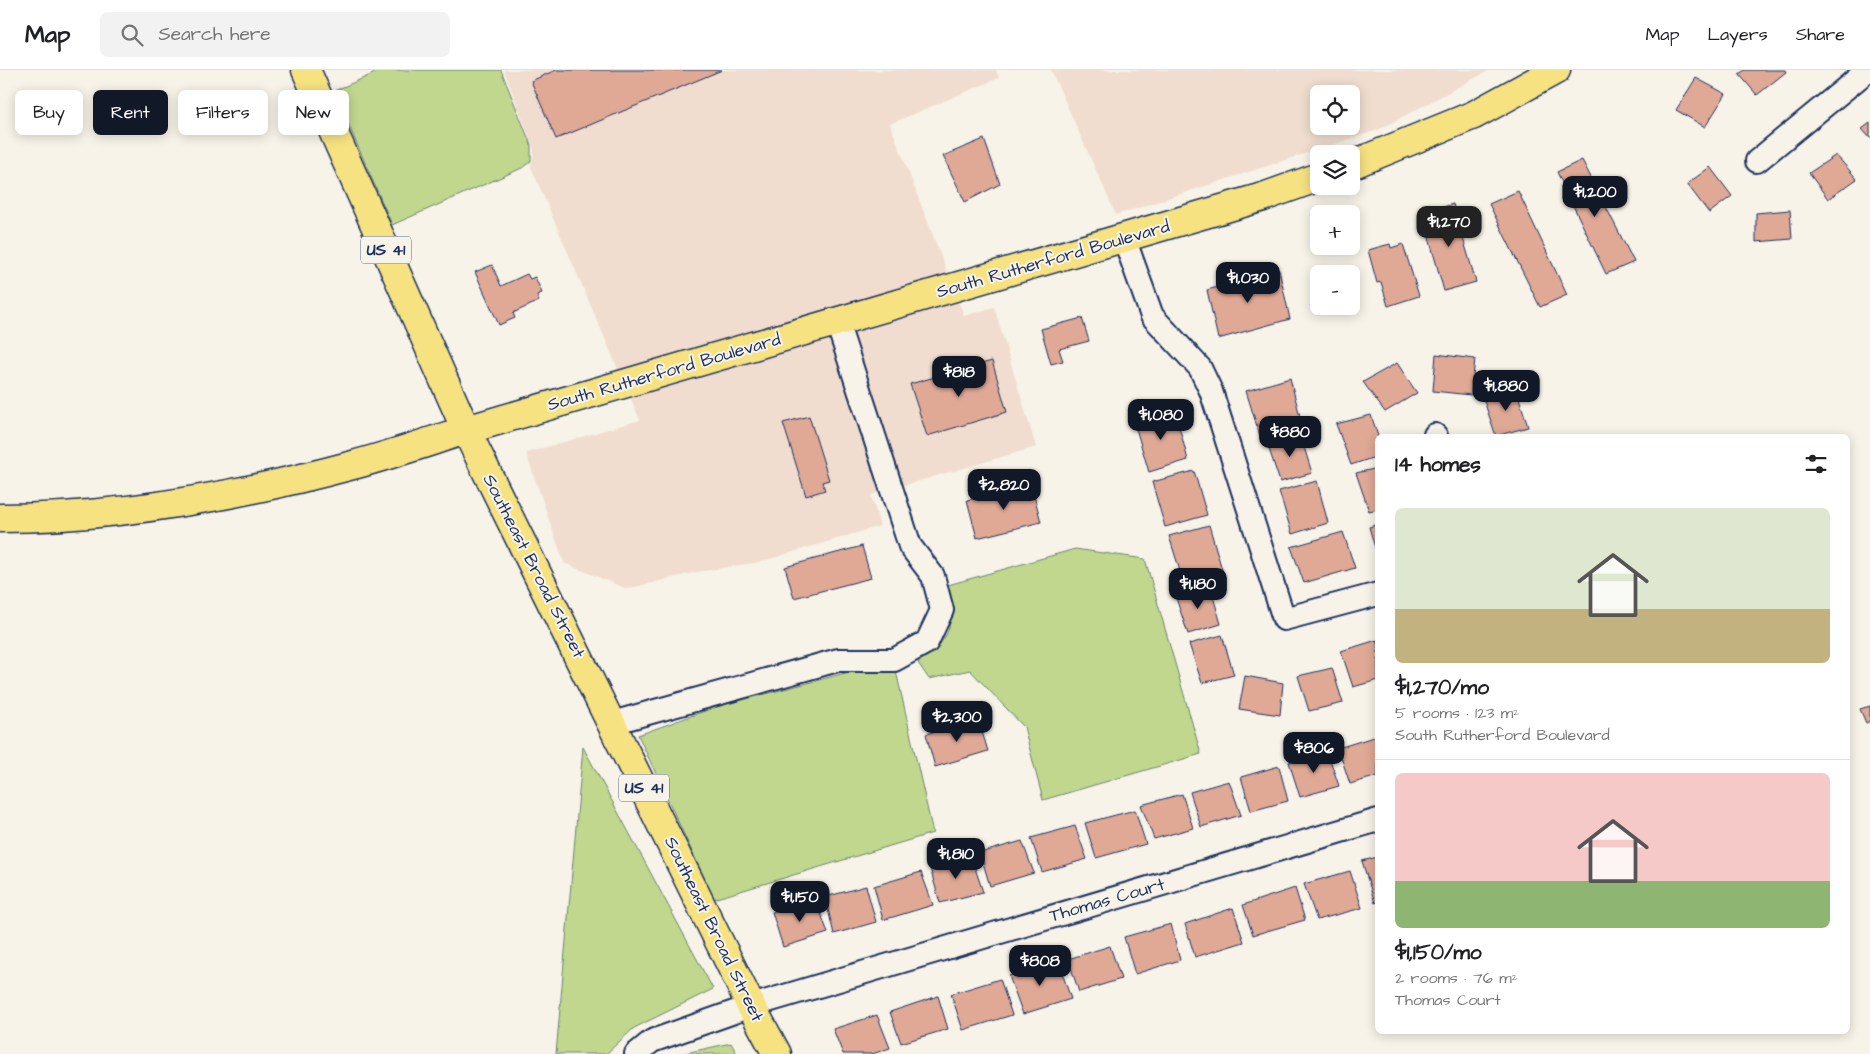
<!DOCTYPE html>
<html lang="en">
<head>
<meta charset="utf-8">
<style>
	body { margin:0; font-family:"Architects Daughter",sans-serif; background:#f2f2f2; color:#202124; height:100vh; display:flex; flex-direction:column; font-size:19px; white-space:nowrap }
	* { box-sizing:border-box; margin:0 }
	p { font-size:16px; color:#757577 }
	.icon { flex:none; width:28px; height:28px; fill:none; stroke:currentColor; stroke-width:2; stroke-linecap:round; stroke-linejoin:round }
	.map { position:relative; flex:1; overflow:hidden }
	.side { position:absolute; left:1375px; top:364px; width:475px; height:600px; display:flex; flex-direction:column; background:#fff; border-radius:8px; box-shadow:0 2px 12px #0003 }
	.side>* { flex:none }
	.hud { position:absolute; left:15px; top:20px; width:475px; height:45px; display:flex; gap:10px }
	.controls { position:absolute; left:1310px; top:15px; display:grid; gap:10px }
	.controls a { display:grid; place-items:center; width:50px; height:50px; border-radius:8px; background:#fff; box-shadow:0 2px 12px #0003; font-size:25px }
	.price { position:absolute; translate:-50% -42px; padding:0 11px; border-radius:10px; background:#111827; color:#fff; font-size:16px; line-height:32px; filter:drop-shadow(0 1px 2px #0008) }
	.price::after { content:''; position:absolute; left:50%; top:30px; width:15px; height:11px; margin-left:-8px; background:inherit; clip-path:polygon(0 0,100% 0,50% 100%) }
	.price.on { background:#222; color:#fff }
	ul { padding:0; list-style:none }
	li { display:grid; align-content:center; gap:10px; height:265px; padding:0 20px }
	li+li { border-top:1px solid #e0e0e0 }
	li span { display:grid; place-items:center; height:155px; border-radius:8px; color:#555 }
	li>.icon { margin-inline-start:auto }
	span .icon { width:90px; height:90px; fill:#fffc; stroke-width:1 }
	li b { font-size:21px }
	h2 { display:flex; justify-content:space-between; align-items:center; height:60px; padding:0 20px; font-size:21px }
	.tag { padding:0 18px; border-radius:8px; background:#fff; box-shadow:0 2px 12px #0003; font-size:18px; line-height:45px }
	.tag.on { background:#111827; color:#fff }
	header { display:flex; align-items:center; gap:30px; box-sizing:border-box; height:70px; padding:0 25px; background:#fff; border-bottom:1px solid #e0e0e0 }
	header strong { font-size:24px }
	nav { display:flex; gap:28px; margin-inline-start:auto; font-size:18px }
	.search { width:350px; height:45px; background:#f2f2f2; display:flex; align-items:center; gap:12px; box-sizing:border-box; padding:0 18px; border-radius:8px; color:#757577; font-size:19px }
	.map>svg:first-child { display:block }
</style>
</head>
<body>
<header>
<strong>Map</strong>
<div class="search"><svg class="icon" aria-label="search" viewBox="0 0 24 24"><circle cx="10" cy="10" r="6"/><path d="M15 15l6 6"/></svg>Search here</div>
<nav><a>Map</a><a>Layers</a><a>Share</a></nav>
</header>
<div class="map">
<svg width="1870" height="984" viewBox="0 0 1870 984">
	<rect width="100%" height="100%" fill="#f7f3e8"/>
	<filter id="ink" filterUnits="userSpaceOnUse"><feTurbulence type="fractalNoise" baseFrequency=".02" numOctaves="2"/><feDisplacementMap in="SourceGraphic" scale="10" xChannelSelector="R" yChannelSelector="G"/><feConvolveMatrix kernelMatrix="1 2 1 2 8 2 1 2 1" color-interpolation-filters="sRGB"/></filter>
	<g filter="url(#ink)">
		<g fill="#f0ddcf" fill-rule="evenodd">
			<polygon points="504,0 996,0 999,8 890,54 964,246 994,237 1036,377 871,425 880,456 760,492 697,502 627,519 564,493 526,383 640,350 531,97 534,80"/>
			<path d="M1051,0H1490L1378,60L1116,145ZM1319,24H1351V56H1319Z"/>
		</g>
		<g fill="#c0d78d" stroke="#6e8376">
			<polygon points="382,0 501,0 531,75 531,91 522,98 392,155 334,21"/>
			<path d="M1075,479L1145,489L1201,684L1043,730L1024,657L970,600L929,609L918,593C954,565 953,558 948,515Z"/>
			<polygon points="857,600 896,601 933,763 714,829 638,665 716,637"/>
			<polygon points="583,677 713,919 634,958 606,984 556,984"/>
			<polygon points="731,973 737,984 681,984"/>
		</g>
		<g fill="#dfa996" stroke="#1b2f5e">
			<polygon points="556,0 722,0 556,69 531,11"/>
			<polygon points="1745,0 1785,0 1786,2 1757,25 1739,4"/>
			<polygon points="1696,8 1726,24 1705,57 1676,40"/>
			<polygon points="1870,53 1870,68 1862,59"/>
			<polygon points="984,69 1000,114 965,132 943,86"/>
			<polygon points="1836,85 1857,109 1828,129 1809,103"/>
			<polygon points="1582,90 1634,192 1606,204 1557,102"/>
			<polygon points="1710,97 1732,126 1709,143 1687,114"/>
			<polygon points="1518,121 1567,225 1540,237 1489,134"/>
			<polygon points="1453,134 1476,212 1444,221 1424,150 1429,149 1427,142"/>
			<polygon points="1790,140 1792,169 1756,172 1756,143"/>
			<polygon points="1390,174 1391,178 1403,174 1419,226 1388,236 1381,212 1377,213 1368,180"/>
			<polygon points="492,195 501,216 527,204 530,209 535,207 542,223 537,225 539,231 513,243 515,248 499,255 475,202"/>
			<polygon points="1279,200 1290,249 1218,269 1207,220"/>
			<polygon points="1082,248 1089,271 1059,279 1063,291 1051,294 1041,259"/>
			<polygon points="1436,284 1475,289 1471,325 1433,321"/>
			<polygon points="992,291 1007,342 927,366 910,314"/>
			<polygon points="1397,293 1417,323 1385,342 1363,312"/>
			<polygon points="1290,308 1302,354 1260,366 1246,321"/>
			<polygon points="1516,318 1528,357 1496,366 1483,328"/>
			<polygon points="1175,341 1188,390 1149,402 1134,352"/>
			<polygon points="1371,345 1378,366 1378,386 1351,395 1336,354"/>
			<polygon points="809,346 829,410 822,412 825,420 806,426 783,353"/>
			<polygon points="1300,364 1312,403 1280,412 1267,373"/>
			<polygon points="1378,398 1378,439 1369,441 1356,403"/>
			<polygon points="1194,401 1207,445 1165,457 1152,412"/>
			<polygon points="1317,411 1328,453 1292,464 1279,421"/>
			<polygon points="1031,414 1041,452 977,468 967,430"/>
			<polygon points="1378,454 1378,488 1369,457"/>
			<polygon points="1209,455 1223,503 1184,514 1169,466"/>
			<polygon points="1343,462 1355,498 1304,513 1291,477"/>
			<polygon points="862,476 871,508 794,528 785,497"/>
			<polygon points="1210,516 1221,554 1188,564 1175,525"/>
			<polygon points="1222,565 1234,605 1202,613 1189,574"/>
			<polygon points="1377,570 1378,610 1353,617 1341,581"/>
			<polygon points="1332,598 1343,633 1309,641 1298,606"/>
			<polygon points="1245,606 1283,613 1280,645 1239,639"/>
			<polygon points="1870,636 1870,651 1866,653 1860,639"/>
			<polygon points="978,649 988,681 935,697 926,664"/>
			<polygon points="1377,666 1378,706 1350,714 1338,678"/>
			<polygon points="1327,681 1339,716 1300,727 1289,692"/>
			<polygon points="1279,696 1288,731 1251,741 1241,707"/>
			<polygon points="1229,711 1241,745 1201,757 1190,722"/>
			<polygon points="1182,724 1193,758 1154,769 1141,735"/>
			<polygon points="1135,740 1146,774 1096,788 1085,753"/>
			<polygon points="1075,756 1087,789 1042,802 1031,768"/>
			<polygon points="1022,771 1034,803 990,816 980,783"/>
			<polygon points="971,786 983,822 940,833 930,798"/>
			<polygon points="1378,787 1378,832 1375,833 1362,791"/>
			<polygon points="1350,801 1362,838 1317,850 1304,814"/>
			<polygon points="921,802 933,835 883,850 874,816"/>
			<polygon points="866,816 876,852 834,864 825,827"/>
			<polygon points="1295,818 1305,850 1253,865 1243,835"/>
			<polygon points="816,830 828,863 783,877 772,842"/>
			<polygon points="1233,838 1244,872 1195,887 1185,854"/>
			<polygon points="1171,854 1180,890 1135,904 1124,867"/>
			<polygon points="1110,876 1121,909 1079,922 1068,889"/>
			<polygon points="1058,891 1071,929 1023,944 1009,906"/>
			<polygon points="1000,909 1012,945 963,960 951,924"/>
			<polygon points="938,926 948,959 901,973 890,942"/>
			<polygon points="877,945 890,978 872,984 843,984 833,959"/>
		</g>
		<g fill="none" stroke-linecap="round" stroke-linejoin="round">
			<defs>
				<g id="minor">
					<polyline points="1757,91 1868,0"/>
					<polyline points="1124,168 1152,246 1200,298 1211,321 1284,549 1378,524"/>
					<polyline points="1435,365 1436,366"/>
					<polyline points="612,653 838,590 894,590 927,572 942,540 933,506 910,476 837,252"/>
					<polyline points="636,984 652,971 751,936 1378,750"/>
				</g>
				<polyline id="major" points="306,0 466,360 751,936 777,984"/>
				<g id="highway">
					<polyline points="1351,95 1474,45 1556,0"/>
					<path d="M0,448C116,448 241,425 353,395C391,385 428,372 466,360L1263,127L1319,107"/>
				</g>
			</defs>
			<use href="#minor" stroke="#1b2f5e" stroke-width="26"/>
			<use href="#major" stroke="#1b2f5e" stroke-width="31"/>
			<use href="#highway" stroke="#1b2f5e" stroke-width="31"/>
			<use href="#minor" stroke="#f7f3e8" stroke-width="22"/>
			<use href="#major" stroke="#f6e281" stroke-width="28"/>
			<use href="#highway" stroke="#f6e281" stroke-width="28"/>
		</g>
	</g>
	<g text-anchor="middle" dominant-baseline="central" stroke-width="4" stroke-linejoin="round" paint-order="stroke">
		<g fill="#f7f3e8" stroke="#5d6a87" stroke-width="1">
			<rect x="361" y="166.5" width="50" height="27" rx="4"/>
			<rect x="619" y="704.5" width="50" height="27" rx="4"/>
		</g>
		<g font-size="16" font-weight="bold" fill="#1b2f5e">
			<text x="386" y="180">US 41</text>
			<text x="644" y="718">US 41</text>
		</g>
		<g font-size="18" fill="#1b2f5e" stroke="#f7f3e8">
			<text transform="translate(1053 189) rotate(-16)">South Rutherford Boulevard</text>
			<text transform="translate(664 302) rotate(-16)">South Rutherford Boulevard</text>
			<text transform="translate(534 496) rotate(63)">Southeast Broad Street</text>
			<text transform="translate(1107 830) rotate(-16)">Thomas Court</text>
			<text transform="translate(714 859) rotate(64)">Southeast Broad Street</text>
		</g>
	</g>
</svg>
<div class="controls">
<a><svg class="icon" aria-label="locate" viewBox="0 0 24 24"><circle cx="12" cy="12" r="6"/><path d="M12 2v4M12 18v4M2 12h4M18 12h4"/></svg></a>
<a><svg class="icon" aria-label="layers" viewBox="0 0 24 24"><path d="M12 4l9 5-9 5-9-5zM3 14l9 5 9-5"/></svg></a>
<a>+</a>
<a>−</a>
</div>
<b class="price" style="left:1595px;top:148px">$1,200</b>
<b class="price on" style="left:1449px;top:178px">$1,270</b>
<b class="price" style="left:1248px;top:234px">$1,030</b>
<b class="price" style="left:959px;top:328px">$818</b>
<b class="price" style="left:1506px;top:342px">$1,880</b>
<b class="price" style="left:1161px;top:371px">$1,080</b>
<b class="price" style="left:1290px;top:388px">$880</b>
<b class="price" style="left:1004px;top:441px">$2,820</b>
<b class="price" style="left:1198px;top:540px">$1,180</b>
<b class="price" style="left:957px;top:673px">$2,300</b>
<b class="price" style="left:1314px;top:704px">$806</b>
<b class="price" style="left:956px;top:810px">$1,810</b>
<b class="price" style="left:800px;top:853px">$1,150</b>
<b class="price" style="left:1040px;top:917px">$808</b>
<div class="hud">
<a class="tag">Buy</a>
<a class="tag on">Rent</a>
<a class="tag">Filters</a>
<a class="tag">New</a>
</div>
<section class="side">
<h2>14 homes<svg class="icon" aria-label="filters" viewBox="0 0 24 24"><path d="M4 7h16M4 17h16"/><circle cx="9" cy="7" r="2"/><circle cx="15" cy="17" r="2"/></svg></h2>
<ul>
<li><span style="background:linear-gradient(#dfe7d0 65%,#c2b280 0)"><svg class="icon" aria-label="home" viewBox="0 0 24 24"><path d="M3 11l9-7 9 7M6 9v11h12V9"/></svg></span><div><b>$1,270/mo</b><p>5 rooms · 123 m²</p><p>South Rutherford Boulevard</p></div></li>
<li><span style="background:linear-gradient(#f6c9c9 70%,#8fb573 0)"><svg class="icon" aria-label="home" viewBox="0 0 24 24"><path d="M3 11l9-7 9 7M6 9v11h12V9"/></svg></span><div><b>$1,150/mo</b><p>2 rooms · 76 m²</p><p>Thomas Court</p></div></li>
</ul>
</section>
</div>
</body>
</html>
